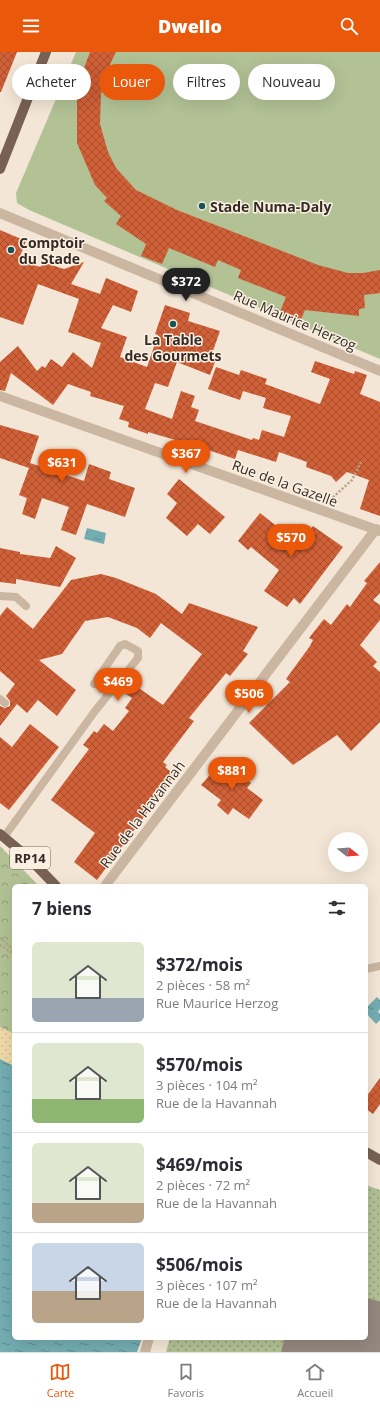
<!DOCTYPE html>
<html lang="fr">
<head>
<meta charset="utf-8">
<style>
	body { margin:0; font-family:"Open Sans",sans-serif; background:#f2f2f3; color:#2b2b33; height:100vh; display:flex; flex-direction:column; font-size:15px; white-space:nowrap }
	* { box-sizing:border-box; margin:0 }
	p { font-size:13px; color:#7c7c81 }
	.icon { flex:none; width:22px; height:22px; fill:none; stroke:currentColor; stroke-width:2; stroke-linecap:round; stroke-linejoin:round }
	.map { position:relative; flex:1; overflow:hidden }
	.side { position:absolute; left:12px; top:832px; width:356px; height:456px; display:flex; flex-direction:column; background:#fff; border-radius:6px; box-shadow:0 4px 16px #0002 }
	.side>* { flex:none }
	.banner { position:absolute; left:12px; top:12px; width:356px; height:36px; display:flex; gap:8px }
	.needle { width:26px; rotate:107deg }
	.buttons { position:absolute; left:328px; top:780px; display:grid; gap:8px }
	.buttons a { display:grid; place-items:center; width:40px; height:40px; border-radius:50%; background:#fff; box-shadow:0 4px 16px #0002; font-size:20px }
	.price { position:absolute; translate:-50% -34px; padding:0 9px; border-radius:14px; background:#ea580c; color:#fff; font-size:13px; line-height:26px; filter:drop-shadow(0 1px 2px #0008) }
	.price::after { content:''; position:absolute; left:50%; top:24px; width:12px; height:9px; margin-left:-6px; background:inherit; clip-path:polygon(0 0,100% 0,50% 100%) }
	.price.selected { background:#222; color:#fff }
	ul { padding:0; list-style:none }
	li { display:flex; align-items:center; gap:12px; height:100px; padding:0 20px }
	li+li { border-top:1px solid #e1e1e2 }
	li span { display:grid; place-items:center; flex:none; width:112px; height:80px; border-radius:6px; color:#555 }
	li>.icon { margin-inline-start:auto }
	span .icon { width:48px; height:48px; fill:#fffc; stroke-width:1 }
	li b { font-size:17px }
	h2 { display:flex; justify-content:space-between; align-items:center; height:48px; padding:0 20px; font-size:17px }
	.chip { padding:0 14px; border-radius:18px; background:#fff; box-shadow:0 4px 16px #0002; font-size:14px; line-height:36px }
	.chip.selected { background:#ea580c; color:#fff }
	header { display:flex; justify-content:space-between; align-items:center; height:52px; padding:0 20px; background:#ea580c; color:#fff; font-size:18px; font-weight:800 }
	.tab-bar { display:flex; justify-content:space-around; align-items:center; height:56px; border-top:1px solid #e1e1e2; background:#fff; font-size:11px; color:#7c7c81 }
	.tab-bar a { display:grid; justify-items:center; gap:2px }
	.tab-bar .selected { color:#ea580c }
	.map>svg:first-child { display:block }
</style>
</head>
<body>
<header><svg class="icon" aria-label="menu" viewBox="0 0 24 24"><path d="M4 6h16M4 12h16M4 18h16"/></svg>Dwello<svg class="icon" aria-label="search" viewBox="0 0 24 24"><circle cx="10" cy="10" r="6"/><path d="M15 15l6 6"/></svg></header>
<div class="map">
<svg width="380" height="1300" viewBox="0 0 380 1300">
	<defs>
		<pattern id="grass-dots" width="8" height="8" patternUnits="userSpaceOnUse"><rect width="8" height="8" fill="#b2c295"/><path d="M2 2h.1M6 6h.1" fill="none" stroke="#929e79" stroke-width="1.8" stroke-linecap="round"/></pattern>
		<pattern id="sand-dots" width="8" height="8" patternUnits="userSpaceOnUse"><rect width="8" height="8" fill="#f2dba9"/><path d="M2 2h.1M6 6h.1" fill="none" stroke="#d0bc91" stroke-width="1.8" stroke-linecap="round"/></pattern>
		<pattern id="park-crowns" width="20" height="18" patternUnits="userSpaceOnUse"><rect width="20" height="18" fill="#b2c295"/><path d="M2 6a3 3 0 1 1 6 0M12 15a3 3 0 1 1 6 0" fill="none" stroke="#929e79"/></pattern>
		<pattern id="water-ripples" width="26" height="14" patternUnits="userSpaceOnUse"><rect width="26" height="14" fill="#73adb2"/><path d="M2 4q2-2 4 0t4 0M15 11q2-2 4 0t4 0" fill="none" stroke="#5f8d91"/></pattern>
		<pattern id="building-cross-hatch" width="8" height="8" patternUnits="userSpaceOnUse"><rect width="8" height="8" fill="#d06037"/><path d="M0 0l8 8M0 8l8-8" fill="none" stroke="#aa4f2e"/></pattern>
	</defs>
	<rect width="100%" height="100%" fill="#f3e6d6"/>
	<g fill="url(#grass-dots)">
		<polygon points="366,1133 380,1138 380,1263 366,1259"/>
		<polygon points="170,1286 287,1286 283,1300 166,1300"/>
	</g>
	<polygon fill="url(#sand-dots)" points="0,975 14,982 14,1116 0,1111"/>
	<polygon fill="url(#park-crowns)" points="0,794 39,834 14,834 14,982 0,975"/>
	<polygon fill="#b2c295" points="76,0 380,0 380,307 29,158 17,151 16,141"/>
	<g fill="url(#water-ripples)">
		<polygon points="87,476 106,481 104,492 84,487"/>
		<polygon points="377,945 380,948 380,957 378,960 380,962 380,968 376,972 366,961 366,956"/>
		<polygon points="0,1007 14,1014 14,1286 142,1286 137,1300 0,1300"/>
	</g>
	<g fill="none" stroke-linecap="round" stroke-linejoin="round">
		<g stroke="#94887e" stroke-width="39">
			<polyline points="354,1286 358,1293"/>
			<polyline points="301,1300 308,1286"/>
		</g>
		<polyline stroke="#94887e" stroke-width="97" points="332,1286 380,1300"/>
	</g>
	<g fill="url(#building-cross-hatch)">
		<polygon points="0,0 17,0 1,40 0,40"/>
		<polygon points="90,0 116,0 111,10 101,42 100,72 108,100 116,116 136,138 177,158 318,213 348,221 363,221 380,218 380,241 364,243 365,256 359,257 359,264 305,258 300,270 279,262 286,245 238,226 241,218 218,208 215,215 169,196 162,212 141,204 146,192 116,172 121,164 104,149 107,146 95,133 77,91 77,35"/>
		<polygon points="0,178 26,189 19,207 40,215 45,211 64,217 84,210 71,232 100,242 106,226 138,239 131,260 113,253 101,276 127,285 120,305 147,315 158,283 155,282 165,253 190,261 188,269 220,279 210,307 215,310 210,323 177,310 168,335 155,331 145,357 172,367 181,339 195,344 191,355 199,358 195,369 252,388 253,386 259,388 262,378 284,385 291,364 263,356 266,346 243,339 240,348 208,337 216,315 239,323 241,318 267,327 265,332 320,352 330,327 311,320 315,309 354,322 355,319 367,323 360,342 380,350 380,464 360,457 369,428 347,420 336,430 331,424 306,415 307,410 279,400 276,410 238,398 235,407 196,394 148,380 148,382 128,375 129,370 119,367 124,354 90,344 91,340 68,332 53,353 11,321 5,339 0,338 0,310 18,294 37,319 42,314 45,316 51,307 62,315 73,300 92,316 101,291 68,280 79,247 38,232 23,273 0,265"/>
		<polygon points="0,373 39,384 30,411 84,429 89,412 111,420 109,427 135,436 125,465 87,452 76,483 61,478 69,455 42,446 35,467 22,462 27,446 19,443 29,416 0,406"/>
		<polygon points="179,427 225,465 210,482 198,472 187,484 166,466 177,451 167,442"/>
		<polygon points="260,461 299,492 313,474 343,495 300,552 294,546 287,555 264,539 279,518 251,495 248,498 238,489"/>
		<polygon points="56,494 76,506 60,535 16,527 16,532 0,530 0,496 20,500 20,502 50,506"/>
		<polygon points="380,510 380,541 373,548 380,553 380,568 360,593 377,610 373,614 380,620 380,670 351,699 337,683 293,713 249,671 290,630 286,627 310,594 313,588 309,586 324,567 331,573 347,552 350,555 367,531 364,529"/>
		<polygon points="101,522 116,526 156,542 182,562 189,551 258,575 243,599 248,602 230,624 226,621 189,666 194,669 163,710 167,713 165,715 175,723 97,828 74,810 95,781 51,748 89,697 83,693 94,679 97,681 104,672 113,679 129,659 125,656 132,646 126,642 133,632 163,653 202,602 161,571 150,586 137,576 108,565 85,569 62,602 39,608 76,638 57,664 38,648 27,661 17,652 0,674 0,654 5,656 10,654 10,649 6,644 15,632 0,619 0,564 7,555 33,577 71,528"/>
		<polygon points="30,672 59,695 9,758 0,751 0,685 12,695"/>
		<polygon points="223,708 251,731 247,736 263,748 249,767 233,756 228,763 217,753 221,748 201,733"/>
		<polygon points="380,1026 380,1052 373,1062 366,1057 366,1045"/>
	</g>
	<g fill="none" stroke-linecap="round" stroke-linejoin="round">
		<g stroke="#b7a08b" stroke-width="2.5" stroke-dasharray="2 2" stroke-linecap="butt">
			<polyline points="330,448 352,428 361,410"/>
			<polyline points="0,886 14,898"/>
			<polyline points="0,893 14,902"/>
		</g>
		<g stroke="#cbb6a1" stroke-width="8">
			<polyline points="0,544 16,545 26,554"/>
			<polyline points="0,647 5,651"/>
			<polyline points="4,785 95,659 138,606 138,599 125,592 120,594 94,632"/>
			<polyline points="366,917 380,914"/>
		</g>
		<g stroke="#cbb6a1" stroke-width="10">
			<polyline points="0,161 380,319"/>
			<polyline points="0,344 380,479"/>
			<polyline points="105,834 376,477"/>
			<polyline points="145,1300 149,1286"/>
		</g>
		<g stroke="#786154" stroke-width="10">
			<polyline points="0,117 46,0"/>
			<polyline points="0,782 30,807 56,834"/>
			<polyline points="366,1100 380,1108"/>
		</g>
	</g>
	<g fill="#175359" stroke="#faf0e2" stroke-width="1.5">
		<circle cx="202" cy="154" r="4"/>
		<circle cx="11" cy="198" r="4"/>
		<circle cx="173" cy="272" r="4"/>
	</g>
	<g text-anchor="middle" dominant-baseline="central" stroke-width="3" stroke-linejoin="round" paint-order="stroke">
		<rect fill="#faf0e2" stroke="#70655e" stroke-width="1" x="10" y="795" width="40" height="22" rx="3"/>
		<g font-size="13" font-weight="bold" fill="#352a25">
			<text x="30" y="806">RP14</text>
		</g>
		<g font-size="14" font-weight="bold" fill="#352a25" stroke="#faf0e2" text-anchor="start">
			<text x="210" y="154">Stade Numa-Daly</text>
			<text x="19" y="190">Comptoir<tspan x="19" dy="16">du Stade</tspan></text>
			<text x="173" y="287" text-anchor="middle">La Table<tspan x="173" dy="16">des Gourmets</tspan></text>
		</g>
		<g font-size="14" fill="#352a25" stroke="#faf0e2">
			<text transform="translate(295 268) rotate(23)">Rue Maurice Herzog</text>
			<text transform="translate(285 431) rotate(20)">Rue de la Gazelle</text>
			<text transform="translate(142 762) rotate(-53)">Rue de la Havannah</text>
		</g>
	</g>
</svg>
<div class="buttons">
<a><svg class="needle" viewBox="-14 -14 28 28"><path d="M0-13l5 13h-10z" fill="#e53935"/><path d="M0 13l5-13h-10z" fill="#7c7c81"/></svg></a>
</div>
<b class="price selected" style="left:186px;top:250px">$372</b>
<b class="price" style="left:186px;top:422px">$367</b>
<b class="price" style="left:62px;top:431px">$631</b>
<b class="price" style="left:291px;top:506px">$570</b>
<b class="price" style="left:118px;top:650px">$469</b>
<b class="price" style="left:249px;top:662px">$506</b>
<b class="price" style="left:232px;top:739px">$881</b>
<div class="banner">
<a class="chip">Acheter</a>
<a class="chip selected">Louer</a>
<a class="chip">Filtres</a>
<a class="chip">Nouveau</a>
</div>
<section class="side">
<h2>7 biens<svg class="icon" aria-label="filters" viewBox="0 0 24 24"><path d="M4 7h16M4 17h16"/><circle cx="9" cy="7" r="2"/><circle cx="15" cy="17" r="2"/></svg></h2>
<ul>
<li><span style="background:linear-gradient(#dfe7d0 70%,#9aa5b1 0)"><svg class="icon" aria-label="home" viewBox="0 0 24 24"><path d="M3 11l9-7 9 7M6 9v11h12V9"/></svg></span><div><b>$372/mois</b><p>2 pièces · 58 m²</p><p>Rue Maurice Herzog</p></div></li>
<li><span style="background:linear-gradient(#dfe7d0 70%,#8fb573 0)"><svg class="icon" aria-label="home" viewBox="0 0 24 24"><path d="M3 11l9-7 9 7M6 9v11h12V9"/></svg></span><div><b>$570/mois</b><p>3 pièces · 104 m²</p><p>Rue de la Havannah</p></div></li>
<li><span style="background:linear-gradient(#dfe7d0 75%,#b9a48a 0)"><svg class="icon" aria-label="home" viewBox="0 0 24 24"><path d="M3 11l9-7 9 7M6 9v11h12V9"/></svg></span><div><b>$469/mois</b><p>2 pièces · 72 m²</p><p>Rue de la Havannah</p></div></li>
<li><span style="background:linear-gradient(#c9d6e8 60%,#b9a48a 0)"><svg class="icon" aria-label="home" viewBox="0 0 24 24"><path d="M3 11l9-7 9 7M6 9v11h12V9"/></svg></span><div><b>$506/mois</b><p>3 pièces · 107 m²</p><p>Rue de la Havannah</p></div></li>
</ul>
</section>
</div>
<nav class="tab-bar">
<a class="selected"><svg class="icon" aria-label="map" viewBox="0 0 24 24"><path d="M3 6l6-2 6 2 6-2v14l-6 2-6-2-6 2zM9 4v14M15 6v14"/></svg>Carte</a>
<a><svg class="icon" aria-label="saved" viewBox="0 0 24 24"><path d="M7 4h10v16l-5-4-5 4z"/></svg>Favoris</a>
<a><svg class="icon" aria-label="home" viewBox="0 0 24 24"><path d="M3 11l9-7 9 7M6 9v11h12V9"/></svg>Accueil</a>
</nav>
</body>
</html>
